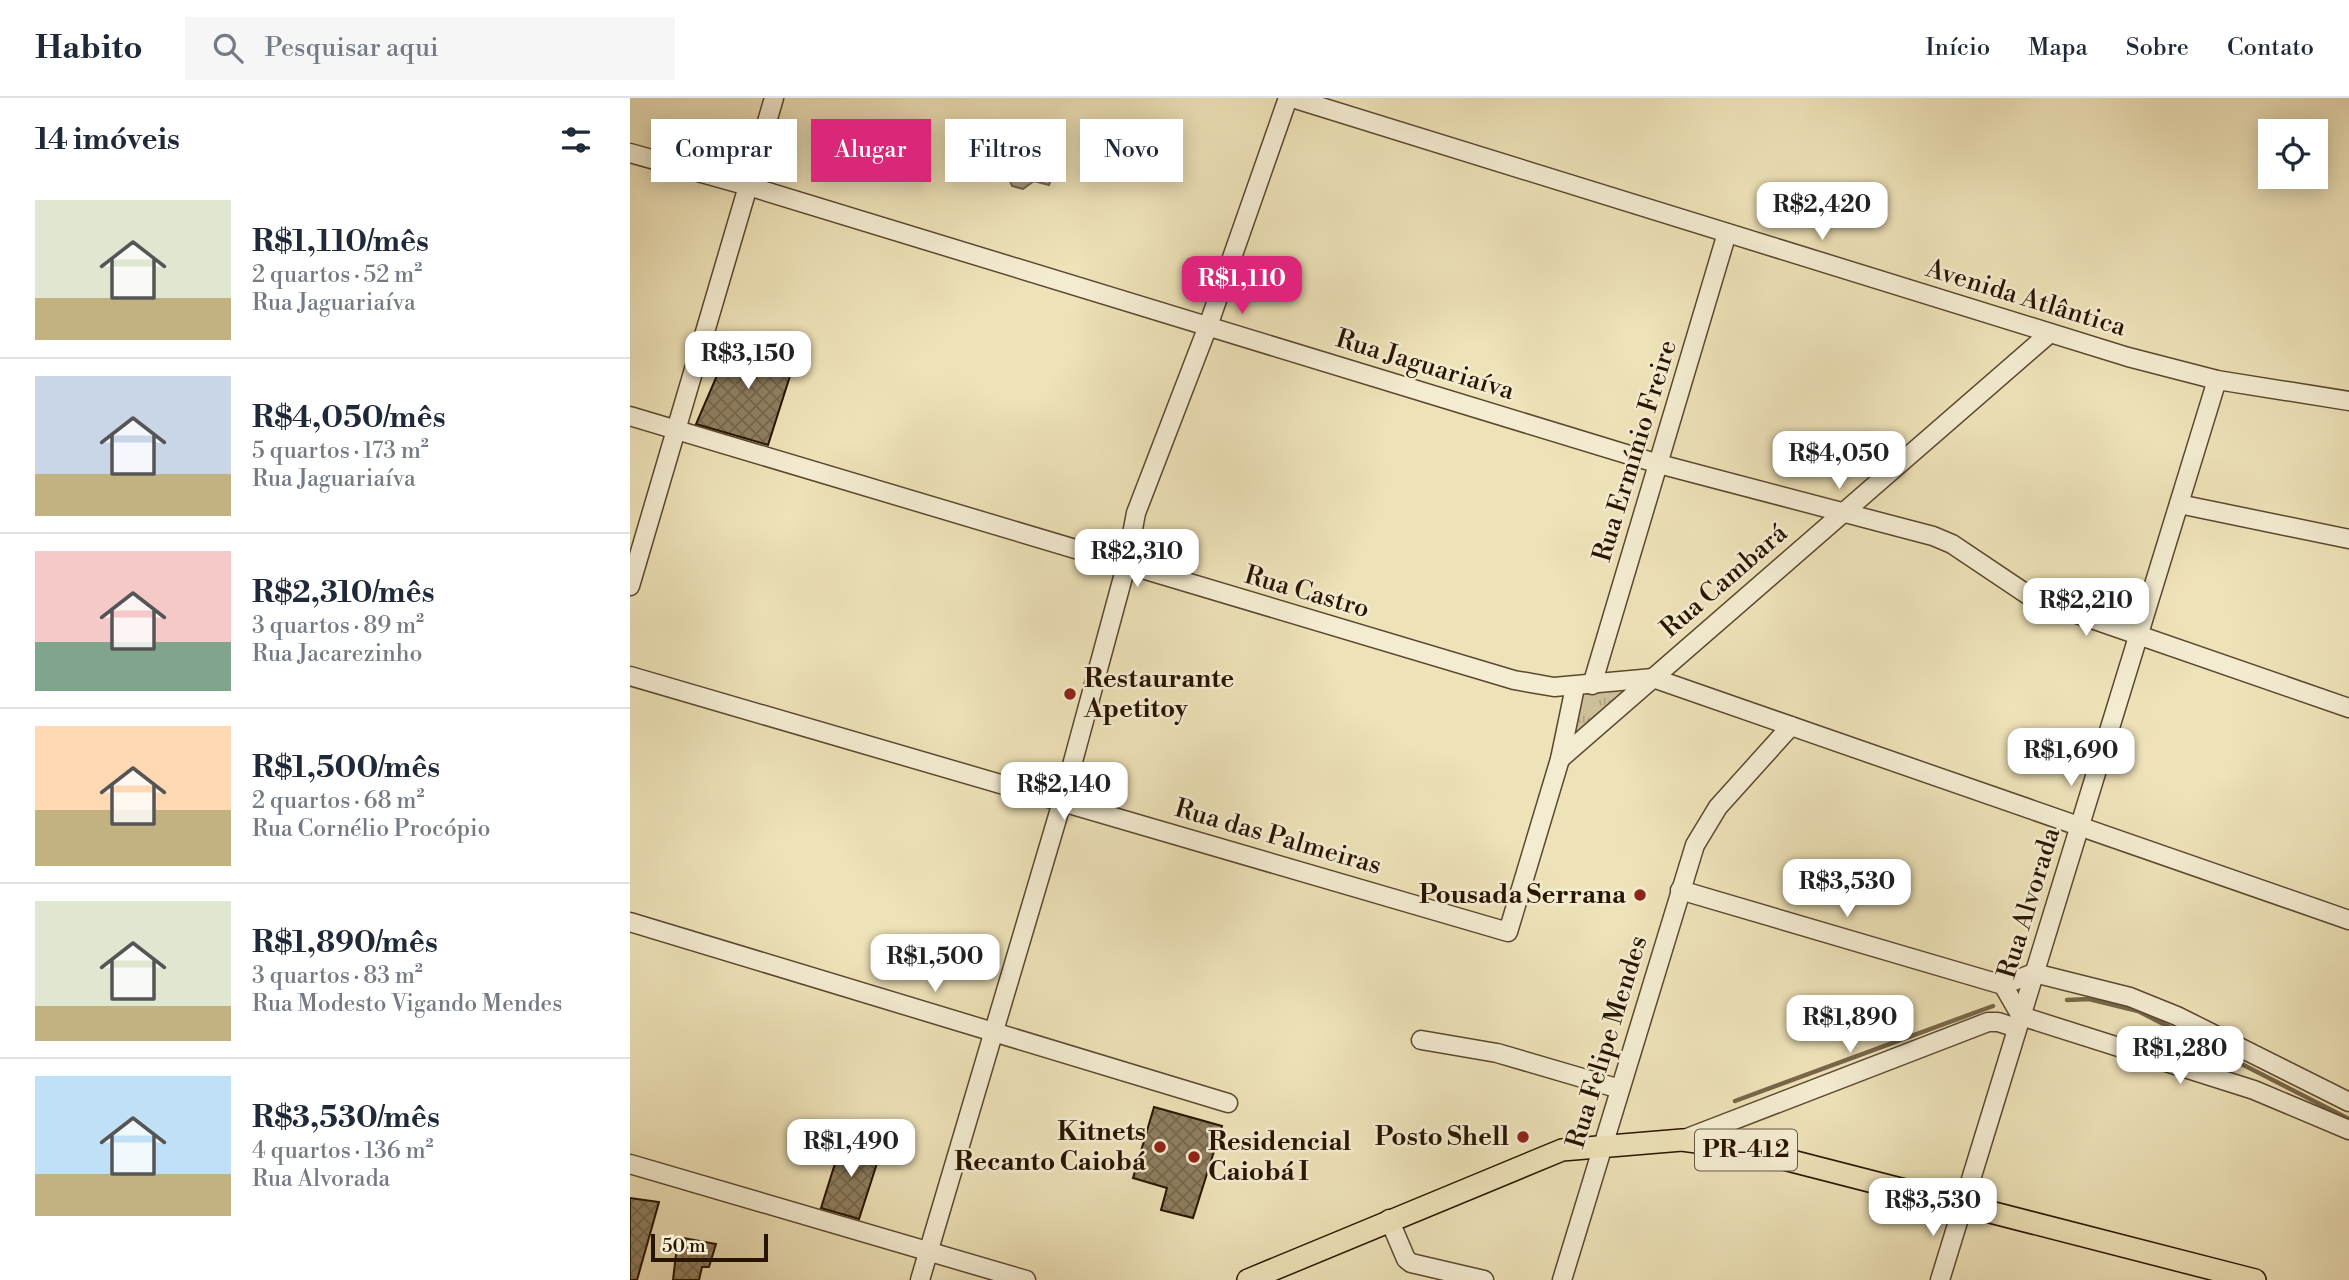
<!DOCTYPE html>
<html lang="pt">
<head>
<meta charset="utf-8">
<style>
	body { margin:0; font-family:"Libre Bodoni",serif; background:#f6f6f7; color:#1f2937; height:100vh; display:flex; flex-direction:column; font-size:26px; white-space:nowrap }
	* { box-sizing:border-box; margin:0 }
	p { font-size:23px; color:#747a83 }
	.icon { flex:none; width:38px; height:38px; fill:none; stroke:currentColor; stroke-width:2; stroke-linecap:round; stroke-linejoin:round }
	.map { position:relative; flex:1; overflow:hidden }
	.panel { display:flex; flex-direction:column; background:#fff; width:630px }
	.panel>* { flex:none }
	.hud { position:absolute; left:21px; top:21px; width:665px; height:63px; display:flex; gap:14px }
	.fabs { position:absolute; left:1628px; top:21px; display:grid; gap:14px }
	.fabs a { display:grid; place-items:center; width:70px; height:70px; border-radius:0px; background:#fff; box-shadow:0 4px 18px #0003; font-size:35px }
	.scale { position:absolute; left:21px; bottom:18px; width:117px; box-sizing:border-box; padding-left:7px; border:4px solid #291400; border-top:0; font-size:19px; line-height:24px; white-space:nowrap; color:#291400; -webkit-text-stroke:5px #f4ecd1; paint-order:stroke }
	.price { position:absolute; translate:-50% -60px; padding:0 16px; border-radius:14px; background:#fff; color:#222; font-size:23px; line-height:46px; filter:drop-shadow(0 2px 4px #0008) }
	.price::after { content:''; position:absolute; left:50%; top:42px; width:21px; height:16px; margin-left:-10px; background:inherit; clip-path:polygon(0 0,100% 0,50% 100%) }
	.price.current { background:#db2777; color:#fff }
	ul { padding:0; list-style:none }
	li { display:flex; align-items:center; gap:21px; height:175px; padding:0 35px }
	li+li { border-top:2px solid #e0e1e3 }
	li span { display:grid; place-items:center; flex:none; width:196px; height:140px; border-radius:0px; color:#555 }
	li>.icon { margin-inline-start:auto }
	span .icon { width:84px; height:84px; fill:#fffc; stroke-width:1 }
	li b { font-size:30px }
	h2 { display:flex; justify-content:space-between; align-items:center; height:84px; padding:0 35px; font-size:30px }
	.pill { padding:0 24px; border-radius:0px; background:#fff; box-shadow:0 4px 18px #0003; font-size:24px; line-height:63px }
	.pill.current { background:#db2777; color:#fff }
	header { display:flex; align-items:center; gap:42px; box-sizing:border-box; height:98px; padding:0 35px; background:#fff; border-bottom:2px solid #e0e1e3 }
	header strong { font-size:33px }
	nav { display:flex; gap:38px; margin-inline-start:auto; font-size:24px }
	.search { width:490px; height:63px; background:#f6f6f7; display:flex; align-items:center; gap:18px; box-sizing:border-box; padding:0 24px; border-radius:0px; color:#747a83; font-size:26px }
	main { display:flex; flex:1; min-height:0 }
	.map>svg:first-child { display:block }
</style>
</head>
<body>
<header>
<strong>Habito</strong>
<div class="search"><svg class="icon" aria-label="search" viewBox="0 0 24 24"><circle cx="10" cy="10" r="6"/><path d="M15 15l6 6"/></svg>Pesquisar aqui</div>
<nav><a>Início</a><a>Mapa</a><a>Sobre</a><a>Contato</a></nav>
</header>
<main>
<section class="panel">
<h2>14 imóveis<svg class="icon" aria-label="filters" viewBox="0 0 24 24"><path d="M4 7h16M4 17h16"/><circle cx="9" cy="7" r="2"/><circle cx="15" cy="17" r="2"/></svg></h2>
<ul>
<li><span style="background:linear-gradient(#dfe7d0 70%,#c2b280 0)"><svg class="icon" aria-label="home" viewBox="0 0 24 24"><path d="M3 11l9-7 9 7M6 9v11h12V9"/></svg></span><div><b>R$1,110/mês</b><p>2 quartos · 52 m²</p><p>Rua Jaguariaíva</p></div></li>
<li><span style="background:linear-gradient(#c9d6e8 70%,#c2b280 0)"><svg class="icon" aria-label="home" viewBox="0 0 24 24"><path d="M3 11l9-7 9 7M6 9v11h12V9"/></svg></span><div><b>R$4,050/mês</b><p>5 quartos · 173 m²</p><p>Rua Jaguariaíva</p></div></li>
<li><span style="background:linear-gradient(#f6c9c9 65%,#7fa58c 0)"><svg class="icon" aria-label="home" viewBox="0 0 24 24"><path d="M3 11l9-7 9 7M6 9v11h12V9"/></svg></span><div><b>R$2,310/mês</b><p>3 quartos · 89 m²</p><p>Rua Jacarezinho</p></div></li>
<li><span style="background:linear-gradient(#ffd9b3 60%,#c2b280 0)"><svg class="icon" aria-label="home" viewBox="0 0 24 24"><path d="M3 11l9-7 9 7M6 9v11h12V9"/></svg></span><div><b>R$1,500/mês</b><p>2 quartos · 68 m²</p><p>Rua Cornélio Procópio</p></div></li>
<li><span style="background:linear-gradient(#dfe7d0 75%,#c2b280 0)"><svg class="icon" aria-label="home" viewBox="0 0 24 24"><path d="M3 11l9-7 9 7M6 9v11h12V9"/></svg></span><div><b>R$1,890/mês</b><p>3 quartos · 83 m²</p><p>Rua Modesto Vigando Mendes</p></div></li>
<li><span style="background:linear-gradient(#bfe0f5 70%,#c2b280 0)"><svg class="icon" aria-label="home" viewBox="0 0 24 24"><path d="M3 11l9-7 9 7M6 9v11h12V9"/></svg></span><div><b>R$3,530/mês</b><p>4 quartos · 136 m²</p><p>Rua Alvorada</p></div></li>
</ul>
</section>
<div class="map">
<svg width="1719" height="1182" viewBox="0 0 1719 1182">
	<defs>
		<pattern id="park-tufts" width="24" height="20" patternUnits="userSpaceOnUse" patternTransform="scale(1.75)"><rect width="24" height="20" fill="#cdbf99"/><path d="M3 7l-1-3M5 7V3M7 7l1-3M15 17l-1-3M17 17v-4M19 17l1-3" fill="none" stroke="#b0a382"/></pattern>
		<pattern id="water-ripples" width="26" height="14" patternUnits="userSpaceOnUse" patternTransform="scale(1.75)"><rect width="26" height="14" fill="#ab9c79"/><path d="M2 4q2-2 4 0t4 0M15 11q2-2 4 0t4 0" fill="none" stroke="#8b7e61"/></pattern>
		<pattern id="building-cross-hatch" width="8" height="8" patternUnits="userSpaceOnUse" patternTransform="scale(1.75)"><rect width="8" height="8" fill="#8f7f60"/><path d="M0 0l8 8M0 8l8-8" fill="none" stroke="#75674d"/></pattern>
	</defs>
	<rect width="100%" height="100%" fill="#eee2b8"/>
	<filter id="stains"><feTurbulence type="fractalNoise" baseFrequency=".00286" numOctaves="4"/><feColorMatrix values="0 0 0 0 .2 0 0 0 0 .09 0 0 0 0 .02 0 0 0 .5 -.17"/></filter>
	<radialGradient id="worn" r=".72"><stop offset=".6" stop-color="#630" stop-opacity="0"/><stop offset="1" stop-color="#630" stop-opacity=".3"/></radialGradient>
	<polygon fill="url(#park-tufts)" stroke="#7b6a4c" stroke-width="2" points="1002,590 942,640 951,595"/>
	<polygon fill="url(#water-ripples)" stroke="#776649" stroke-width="2" points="379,66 422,79 419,87 404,83 393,91 382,88 376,73"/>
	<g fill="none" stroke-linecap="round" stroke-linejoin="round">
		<g stroke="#776649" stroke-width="4.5">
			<polyline points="1437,902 1459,901 1508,913 1719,1021"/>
			<polyline points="1105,1003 1363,908"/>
		</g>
	</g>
	<g fill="url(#building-cross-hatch)" stroke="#291400" stroke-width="2">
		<polygon points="104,238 167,256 138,347 66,326"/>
		<polygon points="524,1009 592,1028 563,1120 531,1112 537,1090 503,1080"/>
		<polygon points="213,1040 251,1053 229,1121 191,1110"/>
		<polygon points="0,1100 29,1104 7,1182 0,1182"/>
		<polygon points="48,1139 86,1146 79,1169 72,1169 69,1182 43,1182"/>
	</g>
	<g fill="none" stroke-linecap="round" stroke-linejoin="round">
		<defs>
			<g id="minor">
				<polyline points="662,0 1498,259 1587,282 1719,303"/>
				<polyline points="0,55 118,88 1029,366 1303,438 1322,446 1404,501 1719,610"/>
				<polyline points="0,318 884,582 924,589 1023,580 1719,822"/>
				<polyline points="1549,406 1719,441"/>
				<polyline points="0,488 144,0"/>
				<polyline points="0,578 878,834 930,661 945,589"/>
				<polyline points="962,587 1097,135"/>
				<polyline points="930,661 1420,235"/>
				<polyline points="1050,792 1373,887 1404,875 1500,899 1547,918 1719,1004"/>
				<polyline points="0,824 598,1005"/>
				<polyline points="1373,887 1391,918 1624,992 1719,1032"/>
				<polyline points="791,942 867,955 990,991"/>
				<polyline points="1052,1042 1358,924 1368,924 1387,930"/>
				<polyline points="0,1066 396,1182"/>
				<polyline points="759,1121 776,1161 781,1165 854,1182"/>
				<polyline points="290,1182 432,704 496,468 506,415 578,228 658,0"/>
				<polyline points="932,1182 1065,747 1088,709 1161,628"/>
				<polyline points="1310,1182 1587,282"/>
			</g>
			<polyline id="major" points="618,1182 932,1052 1052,1042 1111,1050 1625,1182"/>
		</defs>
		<use href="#minor" stroke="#5a482e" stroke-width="21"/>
		<use href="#major" stroke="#291400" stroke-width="24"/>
		<use href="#minor" stroke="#f4ecd1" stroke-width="18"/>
		<use href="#major" stroke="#eee2b8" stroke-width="21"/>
	</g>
	<g fill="#8f2418" stroke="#f4ecd1" stroke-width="2.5">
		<circle cx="440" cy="596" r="7"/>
		<circle cx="1010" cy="797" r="7"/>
		<circle cx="893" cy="1039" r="7"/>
		<circle cx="530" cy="1049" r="7"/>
		<circle cx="564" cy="1059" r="7"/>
	</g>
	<g text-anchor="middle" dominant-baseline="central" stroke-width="5" stroke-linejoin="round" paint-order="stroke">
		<rect fill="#f4ecd1" stroke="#66553f" stroke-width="2" x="1065" y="1031.5" width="102" height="41" rx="5"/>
		<g font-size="24" font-weight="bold" fill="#291400">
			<text x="1116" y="1052">PR-412</text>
		</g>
		<g font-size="26" fill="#291400" stroke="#f4ecd1">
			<text transform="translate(1396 200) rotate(17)">Avenida Atlântica</text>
			<text transform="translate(795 267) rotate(17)">Rua Jaguariaíva</text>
			<text transform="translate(1005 353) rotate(-73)">Rua Ermínio Freire</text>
			<text transform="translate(1094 483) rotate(-41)">Rua Cambará</text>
			<text transform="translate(677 494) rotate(16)">Rua Castro</text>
			<text transform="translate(648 739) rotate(16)">Rua das Palmeiras</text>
			<text transform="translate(1399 805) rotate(-73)">Rua Alvorada</text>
			<text transform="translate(977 944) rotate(-73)">Rua Felipe Mendes</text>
		</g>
		<g font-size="26" font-weight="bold" fill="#291400" stroke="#f4ecd1" text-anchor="end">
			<text x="454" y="581" text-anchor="start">Restaurante<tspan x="454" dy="30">Apetitoy</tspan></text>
			<text x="996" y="797">Pousada Serrana</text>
			<text x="516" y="1034">Kitnets<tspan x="516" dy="30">Recanto Caiobá</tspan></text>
			<text x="879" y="1039">Posto Shell</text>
			<text x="578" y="1044" text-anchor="start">Residencial<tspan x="578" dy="30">Caiobá I</tspan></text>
		</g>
	</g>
	<rect width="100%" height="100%" filter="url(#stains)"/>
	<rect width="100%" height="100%" fill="url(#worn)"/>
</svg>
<div class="fabs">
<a><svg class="icon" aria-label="locate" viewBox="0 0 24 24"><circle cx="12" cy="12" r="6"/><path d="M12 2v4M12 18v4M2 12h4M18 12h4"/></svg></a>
</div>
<div class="scale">50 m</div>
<b class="price" style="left:1192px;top:144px">R$2,420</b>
<b class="price current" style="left:612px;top:218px">R$1,110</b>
<b class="price" style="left:118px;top:293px">R$3,150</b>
<b class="price" style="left:1209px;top:393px">R$4,050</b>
<b class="price" style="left:507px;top:491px">R$2,310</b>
<b class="price" style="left:1456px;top:540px">R$2,210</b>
<b class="price" style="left:1441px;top:690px">R$1,690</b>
<b class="price" style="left:434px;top:724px">R$2,140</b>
<b class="price" style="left:1217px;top:821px">R$3,530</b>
<b class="price" style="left:305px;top:896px">R$1,500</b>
<b class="price" style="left:1220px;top:957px">R$1,890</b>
<b class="price" style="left:1550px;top:988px">R$1,280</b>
<b class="price" style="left:221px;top:1081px">R$1,490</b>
<b class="price" style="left:1303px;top:1140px">R$3,530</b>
<div class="hud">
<a class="pill">Comprar</a>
<a class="pill current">Alugar</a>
<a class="pill">Filtros</a>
<a class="pill">Novo</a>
</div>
</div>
</main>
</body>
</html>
